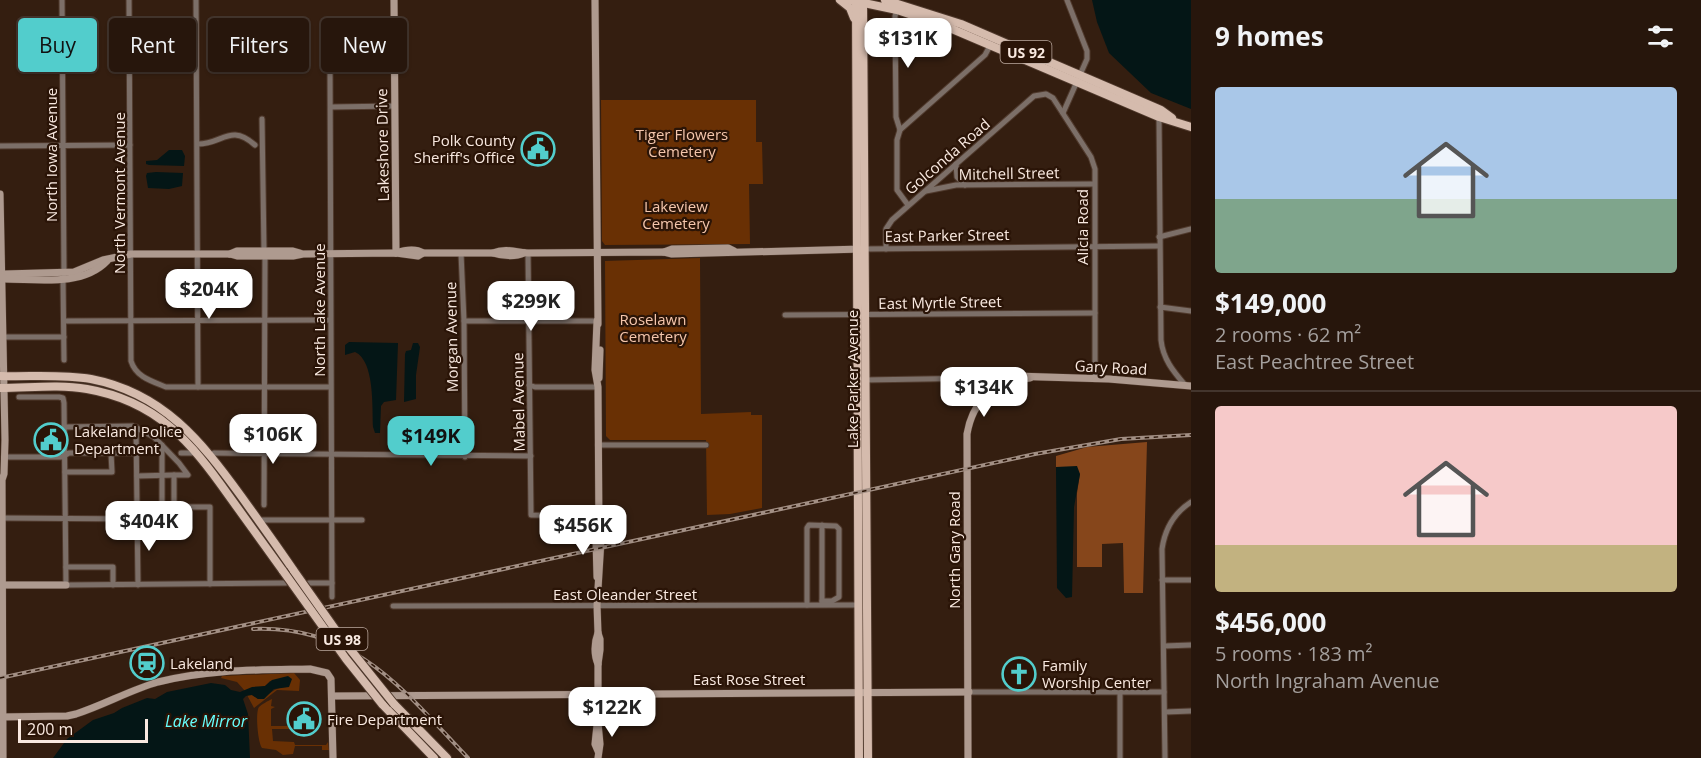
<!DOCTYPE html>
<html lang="en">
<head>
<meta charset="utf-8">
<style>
	body { margin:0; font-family:"Open Sans",sans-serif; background:#2f1f15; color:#f1f3f6; height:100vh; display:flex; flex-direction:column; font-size:22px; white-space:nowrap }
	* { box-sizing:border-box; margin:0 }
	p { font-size:20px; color:#a49f9d }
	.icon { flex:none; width:33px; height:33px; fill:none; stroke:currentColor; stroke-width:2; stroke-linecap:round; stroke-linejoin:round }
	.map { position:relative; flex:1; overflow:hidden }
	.drawer { display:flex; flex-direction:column; background:#27160c; width:510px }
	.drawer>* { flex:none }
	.banner { position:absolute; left:18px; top:18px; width:570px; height:54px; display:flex; gap:12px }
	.scale { position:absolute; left:18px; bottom:15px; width:130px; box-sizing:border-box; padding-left:6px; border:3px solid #f9e9e0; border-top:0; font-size:16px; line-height:21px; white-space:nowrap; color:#f9e9e0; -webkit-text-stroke:4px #2a1407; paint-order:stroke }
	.price { position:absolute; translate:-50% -51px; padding:0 14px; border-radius:12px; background:#fff; color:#222; font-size:20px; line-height:39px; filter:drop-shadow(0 2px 3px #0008) }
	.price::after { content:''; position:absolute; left:50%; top:36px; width:18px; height:14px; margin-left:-9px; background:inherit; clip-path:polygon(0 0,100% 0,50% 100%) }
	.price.current { background:#52cdcc; color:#111 }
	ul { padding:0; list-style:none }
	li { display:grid; align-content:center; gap:12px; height:318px; padding:0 24px }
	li+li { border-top:2px solid #43352d }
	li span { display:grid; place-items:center; height:186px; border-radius:6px; color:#555 }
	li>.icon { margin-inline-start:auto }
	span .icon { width:108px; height:108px; fill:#fffc; stroke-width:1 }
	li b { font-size:26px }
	h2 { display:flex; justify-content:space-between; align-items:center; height:72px; padding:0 24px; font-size:26px }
	.chip { padding:0 21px; border-radius:6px; background:#27160c; box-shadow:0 2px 4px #0004,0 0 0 2px #43352d; font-size:21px; line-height:54px }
	.chip.current { background:#52cdcc; color:#111 }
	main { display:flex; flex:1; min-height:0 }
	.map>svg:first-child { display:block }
</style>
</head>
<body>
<main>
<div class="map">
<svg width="1191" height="758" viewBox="0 0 1191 758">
	<rect width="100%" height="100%" fill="#341e10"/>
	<g fill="#693004">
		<polygon points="601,100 756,100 756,142 762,142 763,184 749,184 750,244 605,245 602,241"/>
		<polygon points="700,258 701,414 751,412 751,415 762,415 762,508 730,514 707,515 706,440 610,440 606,436 605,261"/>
		<path d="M294,673L300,680L299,691L277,690L254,708L247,695H252L258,699C270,696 273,687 286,687L270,681L265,686L245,691L237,682L221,678L222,676Z"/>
		<path d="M272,699L271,706L275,707L271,709V726H295L293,736V729H272L273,741L294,742L295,745H326L328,742L329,750H322V746H295L293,754L283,755L276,750L262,748C258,743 255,712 259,707C262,704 268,701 272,699Z"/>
	</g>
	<polygon fill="#86461b" points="1147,442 1143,593 1124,593 1123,543 1102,544 1102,567 1077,567 1077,493 1080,474 1065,467 1056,467 1056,456 1087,447"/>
	<g fill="#041616">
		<polygon points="1092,0 1191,0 1191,109 1151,93 1109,53 1097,22"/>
		<polygon points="169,150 182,150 185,156 184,166 149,165 146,164 146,161 157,160"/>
		<polygon points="156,172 183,173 182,186 169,189 148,188 146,176 147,173"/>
		<path d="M349,342L398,343L396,400L384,402L381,406L380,433H375L373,427C372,408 375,361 355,352L345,355V345Z"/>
		<polygon points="413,343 418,343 420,347 416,375 416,399 404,402 405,354 406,351 411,350"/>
		<polygon points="1077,466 1080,474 1074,507 1072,597 1066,598 1057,588 1056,467"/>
		<polygon points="288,676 292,679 289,687 274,689 264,699 258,699 252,695 246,696 243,699 248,714 250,758 53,758 67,739 93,720 114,713 122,708 147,698 155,699 167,692 211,683 225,685 231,690 240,692 252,687 265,686 272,680"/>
	</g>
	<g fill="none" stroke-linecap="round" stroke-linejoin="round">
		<defs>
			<g id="street">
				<polyline points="62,0 64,274"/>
				<path d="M129,0L131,361C136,377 151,381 166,387H330"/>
				<polyline points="196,0 198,387"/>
				<polyline points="897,10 895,16 896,117 900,130 897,140 897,190 908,205"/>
				<polyline points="326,60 330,68 332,597"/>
				<polyline points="331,107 395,106"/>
				<polyline points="1063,113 1087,59 1087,51 1067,0"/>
				<path d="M1159,117L1161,340C1163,359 1173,371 1185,385"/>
				<polyline points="262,119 264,251"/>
				<polyline points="900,130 985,55 991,44"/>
				<path d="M198,144C223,144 230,123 255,145"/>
				<polyline points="0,146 130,145"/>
				<polyline points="956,164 957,177 965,185"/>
				<polyline points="926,191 956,185 1094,184"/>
				<polyline points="1159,237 1191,229"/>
				<polyline points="865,249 1159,246"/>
				<polyline points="886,249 886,229 892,220 1034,96 1046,94 1053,98 1091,157 1095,169 1095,379"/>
				<polyline points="461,253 464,321 465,457"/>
				<polyline points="528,253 531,515 598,516"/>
				<polyline points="63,279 64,360"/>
				<polyline points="1160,307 1191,311"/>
				<polyline points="785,315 1095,313"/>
				<polyline points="64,321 330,320"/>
				<polyline points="464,321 597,321"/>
				<polyline points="4,337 64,337"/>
				<polyline points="864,380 984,378 989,379 995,389"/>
				<polyline points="529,385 535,387 598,387"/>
				<polyline points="19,397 59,397 63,398 64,403 66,585 286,583"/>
				<polyline points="64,427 133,426 154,437 179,463 188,475 174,475 174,507 210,507 210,584"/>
				<polyline points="136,427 138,585"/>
				<polyline points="162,445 162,507 174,507"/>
				<polyline points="598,445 706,445"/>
				<polyline points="181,453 192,453"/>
				<polyline points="214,453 531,456"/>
				<polyline points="4,457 62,457 69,453 136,453"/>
				<polyline points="65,472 112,472 111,453"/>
				<polyline points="137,476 174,475"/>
				<polyline points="264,505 265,256"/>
				<polyline points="0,518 137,519"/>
				<polyline points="262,520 362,520"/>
				<polyline points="66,567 113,567 113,585"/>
				<polyline points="1162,580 1191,580"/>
				<polyline points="309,583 332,583"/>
				<polyline points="822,604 822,525"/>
				<polyline points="807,605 807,528 809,525 836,526 839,529 839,597 832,601 822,601"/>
				<polyline points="393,606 858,605"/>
				<polyline points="1164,646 1191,645"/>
				<polyline points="1120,691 1120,758"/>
				<polyline points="969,692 1164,692"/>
				<polyline points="1165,712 1191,711"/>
				<path d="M1165,758L1162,549C1165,528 1174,513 1191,502"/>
			</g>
			<g id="secondary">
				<polyline points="394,0 396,253"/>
				<polyline points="595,0 598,324"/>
				<polyline points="0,194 5,440 4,474 2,480 3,758"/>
				<polyline points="664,252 672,249 728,248 734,251"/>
				<path d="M396,253C405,250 415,248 423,253"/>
				<path d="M493,253C502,256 515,257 524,253"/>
				<polyline points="230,254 237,251 293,251 300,253"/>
				<path d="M0,277L5,274L74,272L103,260L131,254H230L237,256H293L303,254L396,253L418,256L423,253H493C505,248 516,252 528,253L664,252L672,254L862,249"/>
				<path d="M1,277L5,279C37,279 82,287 107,261"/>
				<polyline points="597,321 595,370 598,387 599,532 601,540 597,605 598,633 600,639 600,650 598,664 598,723 600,744 598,758"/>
				<polyline points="599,378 600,350"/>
				<polyline points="984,378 1012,376 1109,379 1191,386"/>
				<polyline points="597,577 596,540 598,532"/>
				<polyline points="0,585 66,585"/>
				<path d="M598,633C594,643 594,655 598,664"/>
				<polyline points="333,696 969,692"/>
				<path d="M0,717L67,716L76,714C104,705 130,690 158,682C208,669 259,670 310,669L327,673L331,679L333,758"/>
				<polyline points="597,725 595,744 598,751"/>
				<path d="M968,758L967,434C973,398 996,382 1030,378"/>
			</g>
			<g id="primary">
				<polyline points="840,0 850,8 854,18"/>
				<polyline points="850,0 897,10 945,26 1159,117 1191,127"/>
				<polyline points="856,0 859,758"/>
				<polyline points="863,0 868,758"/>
				<polyline points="885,0 961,24 1161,110 1172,118"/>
				<path d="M0,376C30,377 61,374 91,379C163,393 201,441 241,496C259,521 277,546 294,571"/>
				<path d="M0,388C29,388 58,384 87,389C157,401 191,442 229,496C247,521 265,546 283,571"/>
				<polyline points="382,704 434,758"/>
				<polyline points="394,704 447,758"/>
			</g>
		</defs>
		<use href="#street" stroke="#503a2d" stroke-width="7"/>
		<use href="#secondary" stroke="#503a2d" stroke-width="8"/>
		<use href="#primary" stroke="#503a2d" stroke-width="10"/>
		<use href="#street" stroke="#7c6f68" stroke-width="5"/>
		<use href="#secondary" stroke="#ae9a8f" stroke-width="7"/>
		<use href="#primary" stroke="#d5bbad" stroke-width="8"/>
		<defs>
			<g id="rail">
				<path d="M253,629C356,625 404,691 468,758"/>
				<polyline points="0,678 1035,454 1121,439 1191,435"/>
			</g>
		</defs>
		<use href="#rail" stroke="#a28f84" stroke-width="4"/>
		<use href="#rail" stroke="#2a1407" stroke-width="1.5" stroke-dasharray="4.5" stroke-linecap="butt"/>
		<defs>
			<g id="primary-bridge">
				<polyline points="283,571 346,659 382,704"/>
				<polyline points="294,571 342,639 394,704"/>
			</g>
		</defs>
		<use href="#primary-bridge" stroke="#503a2d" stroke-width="10" stroke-linecap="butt"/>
		<use href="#primary-bridge" stroke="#d5bbad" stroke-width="8"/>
	</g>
	<defs>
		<symbol id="civic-ring" viewBox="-11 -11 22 22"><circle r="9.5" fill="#2a1407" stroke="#52cdcc" stroke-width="1.5"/><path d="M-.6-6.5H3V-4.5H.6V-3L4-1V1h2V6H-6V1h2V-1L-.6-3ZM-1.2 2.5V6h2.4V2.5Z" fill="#52cdcc"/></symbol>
		<symbol id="station-ring" viewBox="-11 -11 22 22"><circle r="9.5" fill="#2a1407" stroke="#52cdcc" stroke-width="1.5"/><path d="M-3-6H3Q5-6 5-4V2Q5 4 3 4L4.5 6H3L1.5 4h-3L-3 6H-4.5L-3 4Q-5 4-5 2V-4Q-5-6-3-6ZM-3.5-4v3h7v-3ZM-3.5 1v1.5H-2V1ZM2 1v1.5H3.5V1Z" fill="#52cdcc"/></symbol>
		<symbol id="church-ring" viewBox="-11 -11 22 22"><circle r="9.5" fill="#2a1407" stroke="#52cdcc" stroke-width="1.5"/><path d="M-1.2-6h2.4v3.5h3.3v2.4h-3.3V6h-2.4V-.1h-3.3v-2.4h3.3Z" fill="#52cdcc"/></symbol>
	</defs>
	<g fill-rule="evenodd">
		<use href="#civic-ring" x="519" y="130" width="38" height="38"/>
		<use href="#civic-ring" x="32" y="421" width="38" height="38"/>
		<use href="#station-ring" x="128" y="644" width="38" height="38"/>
		<use href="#church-ring" x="1000" y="655" width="38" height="38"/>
		<use href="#civic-ring" x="285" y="700" width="38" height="38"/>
	</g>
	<g text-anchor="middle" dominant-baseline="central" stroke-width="4.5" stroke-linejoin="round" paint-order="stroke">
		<g fill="#2a1407" stroke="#bba99f" stroke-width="1.5">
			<rect x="1000.5" y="41" width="51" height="22" rx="4.5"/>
			<rect x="316.5" y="628" width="51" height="22" rx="4.5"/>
		</g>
		<g font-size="14" font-weight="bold" fill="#f9e9e0">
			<text x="1026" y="52">US 92</text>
			<text x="342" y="639">US 98</text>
		</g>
		<g font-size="15" fill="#f5c6ac" stroke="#2a1407">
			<text x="682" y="134">Tiger Flowers<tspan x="682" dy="17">Cemetery</tspan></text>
			<text x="676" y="206">Lakeview<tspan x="676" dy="17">Cemetery</tspan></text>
			<text x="653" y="319">Roselawn<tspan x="653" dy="17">Cemetery</tspan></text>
		</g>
		<g font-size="15" fill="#f9e9e0" stroke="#2a1407" text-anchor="start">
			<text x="515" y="140" text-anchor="end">Polk County<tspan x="515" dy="17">Sheriff's Office</tspan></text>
			<text x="74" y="431">Lakeland Police<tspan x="74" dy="17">Department</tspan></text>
			<text x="170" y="663">Lakeland</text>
			<text x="1042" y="665">Family<tspan x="1042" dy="17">Worship Center</tspan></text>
			<text x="327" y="719">Fire Department</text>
		</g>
		<g font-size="15" fill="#f9e9e0" stroke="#2a1407">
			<text transform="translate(382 145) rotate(-91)">Lakeshore Drive</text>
			<text transform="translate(51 155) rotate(-90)">North Iowa Avenue</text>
			<text transform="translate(947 156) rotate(-41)">Golconda Road</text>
			<text transform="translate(1009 173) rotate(-1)">Mitchell Street</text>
			<text transform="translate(119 193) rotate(-90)">North Vermont Avenue</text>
			<text transform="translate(1082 227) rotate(-90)">Alicia Road</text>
			<text transform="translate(947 235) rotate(-1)">East Parker Street</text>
			<text transform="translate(940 302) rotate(-1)">East Myrtle Street</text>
			<text transform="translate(319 310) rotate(-90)">North Lake Avenue</text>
			<text transform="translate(451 337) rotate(-91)">Morgan Avenue</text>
			<text transform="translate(1111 367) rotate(3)">Gary Road</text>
			<text transform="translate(852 379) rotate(-90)">Lake Parker Avenue</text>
			<text transform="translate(518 402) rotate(-91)">Mabel Avenue</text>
			<text transform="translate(954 550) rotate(-90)">North Gary Road</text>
			<text x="625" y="594">East Oleander Street</text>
			<text x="749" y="679">East Rose Street</text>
		</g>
		<g font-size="16" font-style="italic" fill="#67fffe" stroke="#2a1407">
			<text x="206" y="721">Lake Mirror</text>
		</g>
	</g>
</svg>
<div class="scale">200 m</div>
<b class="price" style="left:908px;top:69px">$131K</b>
<b class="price" style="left:209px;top:320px">$204K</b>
<b class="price" style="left:531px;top:332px">$299K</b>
<b class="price" style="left:984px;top:418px">$134K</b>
<b class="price" style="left:273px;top:465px">$106K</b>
<b class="price current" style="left:431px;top:467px">$149K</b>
<b class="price" style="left:149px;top:552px">$404K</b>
<b class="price" style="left:583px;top:556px">$456K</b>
<b class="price" style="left:612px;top:738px">$122K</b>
<div class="banner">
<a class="chip current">Buy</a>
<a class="chip">Rent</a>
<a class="chip">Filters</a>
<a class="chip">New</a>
</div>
</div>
<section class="drawer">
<h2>9 homes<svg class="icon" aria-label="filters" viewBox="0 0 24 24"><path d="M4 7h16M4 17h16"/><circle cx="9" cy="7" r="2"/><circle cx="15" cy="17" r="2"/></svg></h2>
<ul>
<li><span style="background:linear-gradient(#a9c7e8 60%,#7fa58c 0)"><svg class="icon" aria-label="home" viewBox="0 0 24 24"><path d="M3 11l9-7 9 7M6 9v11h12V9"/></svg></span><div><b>$149,000</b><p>2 rooms · 62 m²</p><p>East Peachtree Street</p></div></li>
<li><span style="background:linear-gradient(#f6c9c9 75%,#c2b280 0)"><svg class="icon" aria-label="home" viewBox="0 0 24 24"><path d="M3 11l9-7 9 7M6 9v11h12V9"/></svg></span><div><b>$456,000</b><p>5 rooms · 183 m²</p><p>North Ingraham Avenue</p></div></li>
</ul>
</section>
</main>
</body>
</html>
